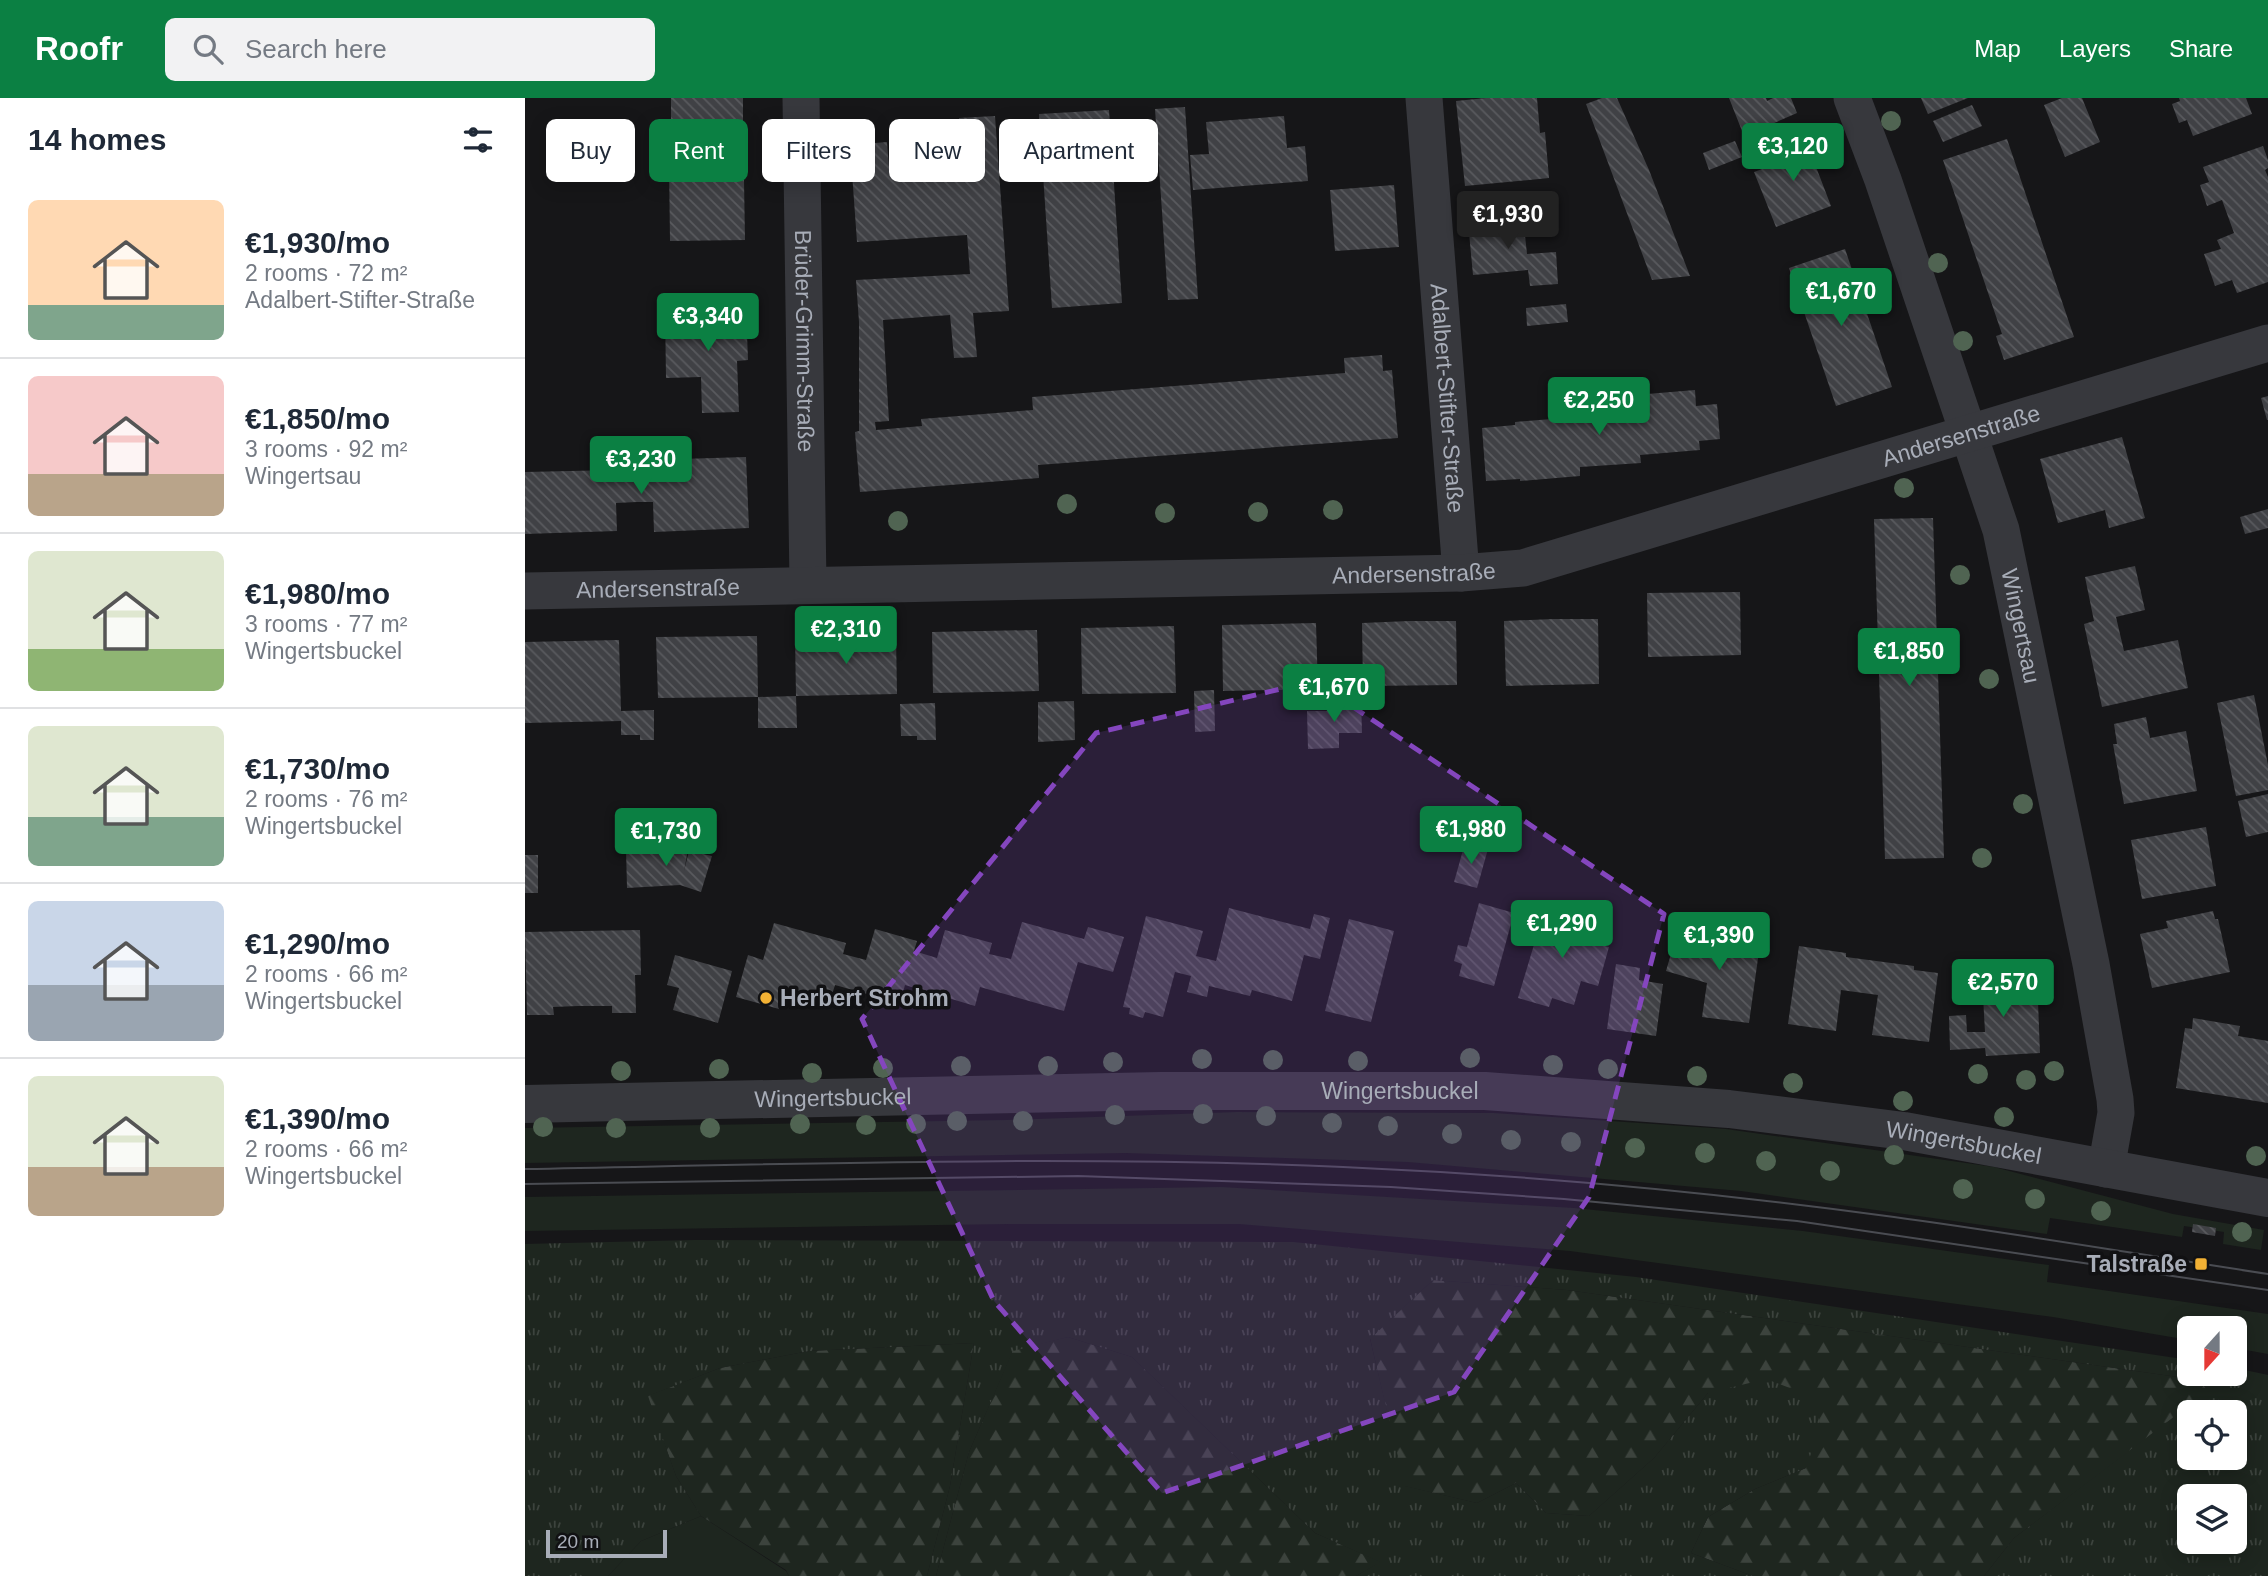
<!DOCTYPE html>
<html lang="en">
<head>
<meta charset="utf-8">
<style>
	body { margin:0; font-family:Helvetica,sans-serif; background:#f2f2f3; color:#1f2937; height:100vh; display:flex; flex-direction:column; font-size:26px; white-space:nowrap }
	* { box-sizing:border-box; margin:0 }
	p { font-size:23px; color:#747a83 }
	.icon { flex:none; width:38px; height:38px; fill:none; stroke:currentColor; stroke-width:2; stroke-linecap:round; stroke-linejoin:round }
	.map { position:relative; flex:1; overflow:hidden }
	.panel { display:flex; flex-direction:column; background:#fff; width:525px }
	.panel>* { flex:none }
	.guide { position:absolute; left:21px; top:21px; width:665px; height:63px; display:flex; gap:14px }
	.needle { width:46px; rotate:201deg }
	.controls { position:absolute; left:1652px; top:1218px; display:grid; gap:14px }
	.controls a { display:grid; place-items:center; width:70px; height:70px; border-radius:10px; background:#fff; box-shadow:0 4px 18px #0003; font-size:35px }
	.scale { position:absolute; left:21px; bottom:18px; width:121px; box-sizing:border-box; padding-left:7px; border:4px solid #a8adb8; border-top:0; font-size:19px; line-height:24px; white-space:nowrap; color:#a8adb8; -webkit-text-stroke:5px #111113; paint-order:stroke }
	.price { position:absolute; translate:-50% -60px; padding:0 16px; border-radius:7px; background:#0b8043; color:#fff; font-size:23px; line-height:46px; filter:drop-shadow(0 2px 4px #0008) }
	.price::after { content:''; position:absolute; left:50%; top:42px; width:21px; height:16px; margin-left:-10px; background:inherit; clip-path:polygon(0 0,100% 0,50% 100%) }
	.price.on { background:#222; color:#fff }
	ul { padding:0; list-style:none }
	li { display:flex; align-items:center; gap:21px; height:175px; padding:0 28px }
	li+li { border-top:2px solid #e0e1e3 }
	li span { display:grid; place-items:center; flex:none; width:196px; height:140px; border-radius:10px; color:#555 }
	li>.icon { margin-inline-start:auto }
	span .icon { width:84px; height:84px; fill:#fffc; stroke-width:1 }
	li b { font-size:30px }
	h2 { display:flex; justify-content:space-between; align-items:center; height:84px; padding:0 28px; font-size:30px }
	.pill { padding:0 24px; border-radius:10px; background:#fff; box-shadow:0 4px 18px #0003; font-size:24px; line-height:63px }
	.pill.on { background:#0b8043; color:#fff }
	header { display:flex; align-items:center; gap:42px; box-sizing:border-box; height:98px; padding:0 35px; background:#0b8043; color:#fff }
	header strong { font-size:33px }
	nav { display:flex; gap:38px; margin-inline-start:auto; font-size:24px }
	.search { width:490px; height:63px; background:#f2f2f3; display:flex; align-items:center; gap:18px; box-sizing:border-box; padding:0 24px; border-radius:10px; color:#747a83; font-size:26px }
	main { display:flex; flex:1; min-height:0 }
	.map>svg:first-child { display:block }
</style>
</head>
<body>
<header>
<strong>Roofr</strong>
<div class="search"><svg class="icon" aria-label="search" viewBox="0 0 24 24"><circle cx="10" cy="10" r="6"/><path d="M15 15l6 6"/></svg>Search here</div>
<nav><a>Map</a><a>Layers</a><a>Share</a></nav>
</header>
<main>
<section class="panel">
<h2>14 homes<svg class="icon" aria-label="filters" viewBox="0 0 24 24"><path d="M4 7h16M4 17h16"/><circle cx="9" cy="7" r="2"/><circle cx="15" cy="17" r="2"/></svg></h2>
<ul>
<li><span style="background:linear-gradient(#ffd9b3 75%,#7fa58c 0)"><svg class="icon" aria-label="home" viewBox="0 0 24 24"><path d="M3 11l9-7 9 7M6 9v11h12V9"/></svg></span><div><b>€1,930/mo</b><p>2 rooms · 72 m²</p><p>Adalbert-Stifter-Straße</p></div></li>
<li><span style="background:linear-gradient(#f6c9c9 70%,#b9a48a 0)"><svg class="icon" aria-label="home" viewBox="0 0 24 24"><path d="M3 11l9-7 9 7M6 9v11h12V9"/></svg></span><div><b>€1,850/mo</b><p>3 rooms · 92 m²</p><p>Wingertsau</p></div></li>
<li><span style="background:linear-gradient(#dfe7d0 70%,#8fb573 0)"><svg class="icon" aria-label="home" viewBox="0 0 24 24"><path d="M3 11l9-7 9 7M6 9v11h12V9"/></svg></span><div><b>€1,980/mo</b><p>3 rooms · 77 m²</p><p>Wingertsbuckel</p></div></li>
<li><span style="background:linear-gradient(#dfe7d0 65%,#7fa58c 0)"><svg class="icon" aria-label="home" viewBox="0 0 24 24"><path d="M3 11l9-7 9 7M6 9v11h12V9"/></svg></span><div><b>€1,730/mo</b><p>2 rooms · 76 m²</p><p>Wingertsbuckel</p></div></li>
<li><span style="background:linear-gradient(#c9d6e8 60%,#9aa5b1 0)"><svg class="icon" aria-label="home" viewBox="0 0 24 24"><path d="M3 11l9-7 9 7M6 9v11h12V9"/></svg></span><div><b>€1,290/mo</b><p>2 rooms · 66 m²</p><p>Wingertsbuckel</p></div></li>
<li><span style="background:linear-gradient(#dfe7d0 65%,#b9a48a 0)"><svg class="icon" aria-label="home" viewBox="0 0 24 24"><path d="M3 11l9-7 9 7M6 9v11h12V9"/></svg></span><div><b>€1,390/mo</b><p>2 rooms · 66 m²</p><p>Wingertsbuckel</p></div></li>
</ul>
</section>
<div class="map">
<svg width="1743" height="1478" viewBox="0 0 1743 1478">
	<defs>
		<pattern id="forest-firs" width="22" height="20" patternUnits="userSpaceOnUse" patternTransform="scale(1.75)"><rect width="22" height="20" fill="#1e261f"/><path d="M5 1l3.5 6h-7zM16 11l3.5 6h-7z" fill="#3c433d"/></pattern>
		<pattern id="park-tufts" width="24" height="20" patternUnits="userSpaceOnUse" patternTransform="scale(1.75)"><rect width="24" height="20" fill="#1e261f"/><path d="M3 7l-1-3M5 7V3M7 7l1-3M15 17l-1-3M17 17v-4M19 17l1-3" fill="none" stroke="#3c433d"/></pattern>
		<pattern id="building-back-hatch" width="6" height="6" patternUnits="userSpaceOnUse" patternTransform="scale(1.75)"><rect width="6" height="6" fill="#404145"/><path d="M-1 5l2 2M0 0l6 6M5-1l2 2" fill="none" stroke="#595a5e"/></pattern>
	</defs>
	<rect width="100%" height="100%" fill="#161618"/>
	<g fill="#1e261f">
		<polygon points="712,1014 969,1015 1201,1031 1469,1069 1648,1116 1739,1132 1736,1152 1698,1146 1699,1134 1659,1128 1657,1139 1525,1120 1522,1136 1216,1093 883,1064 601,1055 0,1065 0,1030 481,1022"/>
		<polygon points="696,1089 1049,1110 1278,1133 1524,1167 1522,1184 1743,1216 1743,1256 1710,1250 1710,1230 1664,1230 1664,1242 1528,1219 1045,1153 714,1126 484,1126 0,1133 0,1099"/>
		<polygon points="176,1418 261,1473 264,1478 83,1478 116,1443"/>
	</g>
	<g fill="url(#forest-firs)">
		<polygon points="908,1182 1042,1192 1674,1282 1684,1293 1489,1440 1459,1478 1228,1478 1166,1455 1183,1419 1230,1391 1281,1370 1183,1295 1129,1360 1064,1418 1021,1415 991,1385 952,1405 879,1388 845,1240"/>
		<polygon points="543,1239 607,1259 790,1435 856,1464 831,1478 411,1478 444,1354 488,1252"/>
		<polygon points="449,1245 425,1388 402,1478 264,1478 261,1472 176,1418 151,1378 122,1298 195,1270 284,1253"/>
	</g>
	<path fill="url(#park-tufts)" fill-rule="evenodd" d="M171,1142L768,1144L1111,1179L1664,1262V1276H1710V1270L1743,1277V1478H1459L1489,1440L1683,1293L1674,1282L1042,1192L908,1182L845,1241L880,1388L952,1405L991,1385L1021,1415L1064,1418L1129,1360L1183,1295L1241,1281L1291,1300L1295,1329L1281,1370L1230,1391L1183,1419L1166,1455L1228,1478H831L855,1464L790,1435L607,1259L543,1239L488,1253L444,1354L411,1478H402L425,1388L449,1245L284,1253L195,1270L123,1298L151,1378L176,1418L116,1443L83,1478H0V1146ZM1664,1314H1710V1360H1664ZM1664,1398H1710V1444H1664Z"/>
	<g fill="url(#building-back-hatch)">
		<polygon points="146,0 218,0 218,27 175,28 176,44 137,45 137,28 146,28"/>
		<polygon points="961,0 1012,0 1015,35 1020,34 1024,80 940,88 931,3"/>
		<polygon points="1077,0 1092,0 1124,72 1165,178 1127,182 1061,6"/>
		<polygon points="1204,0 1241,0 1242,3 1248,0 1266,0 1272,15 1219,38"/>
		<polygon points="1396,0 1443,0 1403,16"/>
		<polygon points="1537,0 1557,0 1575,44 1540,59 1519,7"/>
		<polygon points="1654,0 1721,0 1727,16 1668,38 1662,22 1654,25 1647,6 1655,3"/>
		<polygon points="1447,7 1457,28 1418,44 1408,23"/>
		<polygon points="660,9 673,201 643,202 630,11"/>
		<polygon points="584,12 597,205 527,210 514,16"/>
		<polygon points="470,18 484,213 448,215 452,259 429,260 425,217 358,222 364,323 350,324 351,332 397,328 396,321 508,312 507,299 820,275 819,260 857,257 858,273 867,272 873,340 513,367 514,380 335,394 330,334 334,333 334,224 331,182 445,176 442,137 332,144 325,47 362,44 364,68 437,63 434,20"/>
		<polygon points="759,18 762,50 780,48 783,83 668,92 665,57 684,56 681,24"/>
		<polygon points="1278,35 1306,108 1251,129 1229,74 1259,63 1252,45"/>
		<polygon points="1482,41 1549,239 1479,262 1471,238 1477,236 1418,62"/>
		<polygon points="1210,43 1217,59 1184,72 1178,55"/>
		<polygon points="1738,48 1743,62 1743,70 1740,72 1743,79 1743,184 1712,195 1707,182 1690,188 1679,156 1696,151 1692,142 1709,135 1697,102 1682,108 1675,87 1684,84 1678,69"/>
		<polygon points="144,68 178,68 178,83 219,82 220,142 145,143"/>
		<polygon points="869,87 874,149 810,153 805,92"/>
		<polygon points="966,118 967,122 998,119 1002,156 1031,154 1033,186 1005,188 1003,172 948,177 943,124 952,124 951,119"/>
		<polygon points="1320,151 1367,289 1311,308 1264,170"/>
		<polygon points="1041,206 1043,224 1002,228 1001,210"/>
		<polygon points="221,210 223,262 212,263 214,314 177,315 176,279 141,280 140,212"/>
		<polygon points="1170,292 1171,308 1192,306 1195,341 1174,343 1175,352 1115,357 1116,365 1055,369 1055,378 995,383 995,381 961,383 957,330 990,327 990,324 1051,319 1050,310 1111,305 1110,297"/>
		<polygon points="1743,298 1743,322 1742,322 1736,300"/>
		<polygon points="1597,339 1620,420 1584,430 1580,412 1533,425 1515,361"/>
		<polygon points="221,359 224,430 129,434 128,404 112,404 91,405 92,433 0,436 0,374 90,372 90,363"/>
		<polygon points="1743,411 1743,430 1720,436 1715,419"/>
		<polygon points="1408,420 1419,760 1360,761 1349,421"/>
		<polygon points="1610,468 1620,512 1591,519 1599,553 1653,542 1663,590 1577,609 1559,526 1569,523 1560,479"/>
		<polygon points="1215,494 1216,557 1123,559 1122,495"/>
		<polygon points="1028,521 1073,521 1074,586 981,588 979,523"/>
		<polygon points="884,523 931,523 932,587 838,588 837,525"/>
		<polygon points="791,525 793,591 698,593 697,527"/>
		<polygon points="649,528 651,595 557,596 556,530"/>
		<polygon points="512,532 514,593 408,595 407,534"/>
		<polygon points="371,537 372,596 271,598 270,539"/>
		<polygon points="232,538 233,599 133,600 131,539"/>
		<polygon points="94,542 96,613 129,612 129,642 115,642 115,637 96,637 96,623 0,625 0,544"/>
		<polygon points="689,592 690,633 670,634 669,593"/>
		<polygon points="1729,597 1743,667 1743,692 1711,698 1692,605"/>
		<polygon points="271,598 272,630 233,630 233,599"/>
		<polygon points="813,600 836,600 837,635 814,635 814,650 783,651 782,613 813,613"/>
		<polygon points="549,603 550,642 513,644 513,604"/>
		<polygon points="410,605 411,642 392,642 392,638 376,638 375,606"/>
		<polygon points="1621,619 1625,640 1661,633 1672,693 1599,706 1588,646 1592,646 1589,626"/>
		<polygon points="1743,696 1743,734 1721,739 1713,703"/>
		<polygon points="1681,729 1691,788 1617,801 1606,742"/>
		<polygon points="940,745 963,751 952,790 929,784"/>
		<polygon points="101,751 163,752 159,773 164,753 187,758 176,794 155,787 102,790"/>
		<rect x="0" y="757" width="13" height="38"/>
		<polygon points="954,805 989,815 969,888 934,878 937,866 929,863 933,847 942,849"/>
		<polygon points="704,810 785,831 789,816 805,820 795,861 779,857 767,903 727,892 725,898 684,888 682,899 662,894 666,878 650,874 638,919 620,914 618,920 604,916 605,910 598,909 621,818 678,833 671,858 691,863"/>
		<polygon points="1020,810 1073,826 1067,845 1084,849 1073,888 1056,883 1049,907 1027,900 1024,909 993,900"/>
		<polygon points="1688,813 1690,821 1693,821 1705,874 1627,890 1615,836 1643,830 1641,823"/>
		<polygon points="824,821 869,833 846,924 800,913"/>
		<polygon points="497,824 559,841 563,829 599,839 588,874 553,864 539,913 455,889 450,908 380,887 375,905 310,887 304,906 259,893 254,911 211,899 223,857 238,862 249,825 321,845 318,856 341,862 350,831 392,843 389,853 412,860 420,832 467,845 464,856 486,861"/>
		<polygon points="1189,831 1213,834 1212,843 1235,846 1224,925 1177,919 1182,885 1141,873 1153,832 1177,839 1176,844 1187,847"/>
		<polygon points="115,832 116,877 110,877 111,915 87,915 87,908 53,908 28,909 29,917 2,917 0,834"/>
		<polygon points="1274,848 1321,855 1321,859 1389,868 1389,872 1413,875 1404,944 1347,937 1353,897 1316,892 1311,933 1263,926"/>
		<polygon points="150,857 207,873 193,925 148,912 154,890 142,887"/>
		<polygon points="1091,866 1115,870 1114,882 1138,886 1131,938 1082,931"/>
		<polygon points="1512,878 1515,955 1461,958 1460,950 1425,952 1424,918 1441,917 1442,934 1460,934 1457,880"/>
		<polygon points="1668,920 1715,928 1713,938 1743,943 1743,1005 1651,990 1660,930 1667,931"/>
		<polygon points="1668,1126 1691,1130 1690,1138 1667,1134"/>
	</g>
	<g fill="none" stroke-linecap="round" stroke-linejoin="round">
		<g stroke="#37383d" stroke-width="37">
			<path id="s1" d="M276,0L283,487"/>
			<path id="s2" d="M899,0L936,475"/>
			<path id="s3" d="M1327,0L1358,82L1476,432L1566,866L1590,1001L1591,1015L1581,1071"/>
			<path id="s4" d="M0,493L936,475L998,470L1743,245"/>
		</g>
		<path stroke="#37383d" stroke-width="38" id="s5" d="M0,1006L636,993H960L1204,1011L1379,1033L1743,1100"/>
		<g stroke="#4a4c52" stroke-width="2">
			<path d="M0,1071C272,1066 545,1057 818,1069C1002,1077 1187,1094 1369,1119C1494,1136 1618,1157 1743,1176"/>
			<polyline points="0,1086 553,1078 866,1089 1039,1101 1272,1123 1743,1192"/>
		</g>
	</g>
	<g fill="#506452">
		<circle cx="1366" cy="23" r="10"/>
		<circle cx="1413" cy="165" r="10"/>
		<circle cx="1438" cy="243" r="10"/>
		<circle cx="1379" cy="390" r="10"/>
		<circle cx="542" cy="406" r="10"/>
		<circle cx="808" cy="412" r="10"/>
		<circle cx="733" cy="414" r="10"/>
		<circle cx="640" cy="415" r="10"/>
		<circle cx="373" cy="423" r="10"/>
		<circle cx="1435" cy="477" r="10"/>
		<circle cx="1464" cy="581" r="10"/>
		<circle cx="1498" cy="706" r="10"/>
		<circle cx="1457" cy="760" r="10"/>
		<circle cx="945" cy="960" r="10"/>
		<circle cx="677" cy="961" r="10"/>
		<circle cx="748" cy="962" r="10"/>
		<circle cx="833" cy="963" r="10"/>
		<circle cx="588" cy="964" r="10"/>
		<circle cx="1028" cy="967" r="10"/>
		<circle cx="436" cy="968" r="10"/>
		<circle cx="523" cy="968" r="10"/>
		<circle cx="358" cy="970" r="10"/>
		<circle cx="194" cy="971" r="10"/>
		<circle cx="1083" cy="971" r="10"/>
		<circle cx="96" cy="973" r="10"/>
		<circle cx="1529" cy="973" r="10"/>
		<circle cx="287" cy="975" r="10"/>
		<circle cx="1453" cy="976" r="10"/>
		<circle cx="1172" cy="978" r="10"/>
		<circle cx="1501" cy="982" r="10"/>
		<circle cx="1268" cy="985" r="10"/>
		<circle cx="1378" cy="1003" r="10"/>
		<circle cx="678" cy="1016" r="10"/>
		<circle cx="590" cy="1017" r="10"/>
		<circle cx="741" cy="1018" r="10"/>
		<circle cx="1479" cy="1019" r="10"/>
		<circle cx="432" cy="1023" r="10"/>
		<circle cx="498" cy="1023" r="10"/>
		<circle cx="807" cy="1025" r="10"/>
		<circle cx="275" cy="1026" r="10"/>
		<circle cx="391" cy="1026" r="10"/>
		<circle cx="341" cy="1027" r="10"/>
		<circle cx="863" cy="1028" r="10"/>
		<circle cx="18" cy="1029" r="10"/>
		<circle cx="91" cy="1030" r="10"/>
		<circle cx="185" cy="1030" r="10"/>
		<circle cx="927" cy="1036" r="10"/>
		<circle cx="986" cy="1042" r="10"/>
		<circle cx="1046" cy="1044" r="10"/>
		<circle cx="1110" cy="1050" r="10"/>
		<circle cx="1180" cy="1055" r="10"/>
		<circle cx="1369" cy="1057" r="10"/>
		<circle cx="1731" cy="1058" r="10"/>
		<circle cx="1241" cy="1063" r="10"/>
		<circle cx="1305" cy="1073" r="10"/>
		<circle cx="1438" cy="1091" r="10"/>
		<circle cx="1510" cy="1101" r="10"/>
		<circle cx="1576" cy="1113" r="10"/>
		<circle cx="1717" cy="1134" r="10"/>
	</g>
	<path fill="#8446be" fill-opacity="0.2" stroke="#8446be" stroke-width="5" stroke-dasharray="14 9" stroke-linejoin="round" d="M789,583L1139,816L1064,1099L929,1294L637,1395L469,1203L337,921L571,635Z"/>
	<g fill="#f2b134" stroke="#111113" stroke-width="2.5">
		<circle cx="241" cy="900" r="7"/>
		<rect x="1669" y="1159" width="14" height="14" rx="3.5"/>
	</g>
	<g text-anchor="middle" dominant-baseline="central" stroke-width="7" stroke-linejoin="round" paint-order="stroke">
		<g font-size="23" fill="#a8adb8" stroke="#111113">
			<text stroke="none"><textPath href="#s1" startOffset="243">Brüder-Grimm-Straße</textPath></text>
			<text stroke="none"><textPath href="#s2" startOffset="301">Adalbert-Stifter-Straße</textPath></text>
			<text stroke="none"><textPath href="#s4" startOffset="1456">Andersenstraße</textPath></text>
			<text stroke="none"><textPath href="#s4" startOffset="889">Andersenstraße</textPath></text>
			<text stroke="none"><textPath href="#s4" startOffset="133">Andersenstraße</textPath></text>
			<text stroke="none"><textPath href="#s3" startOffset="555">Wingertsau</textPath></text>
			<text stroke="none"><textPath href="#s5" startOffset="875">Wingertsbuckel</textPath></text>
			<text stroke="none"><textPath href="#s5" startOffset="308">Wingertsbuckel</textPath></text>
			<text stroke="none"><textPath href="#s5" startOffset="1442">Wingertsbuckel</textPath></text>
		</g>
		<g font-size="23" font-weight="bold" fill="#a8adb8" stroke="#111113" text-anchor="start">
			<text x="255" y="900">Herbert Strohm</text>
			<text x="1662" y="1166" text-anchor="end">Talstraße</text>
		</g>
	</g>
</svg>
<div class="controls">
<a><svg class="needle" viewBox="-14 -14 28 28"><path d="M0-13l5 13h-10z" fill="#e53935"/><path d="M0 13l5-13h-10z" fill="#747a83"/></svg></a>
<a><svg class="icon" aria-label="locate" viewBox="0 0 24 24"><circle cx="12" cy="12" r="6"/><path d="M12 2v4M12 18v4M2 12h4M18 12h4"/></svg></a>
<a><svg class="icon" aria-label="layers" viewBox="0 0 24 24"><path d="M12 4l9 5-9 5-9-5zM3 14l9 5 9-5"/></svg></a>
</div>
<div class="scale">20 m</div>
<b class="price" style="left:1268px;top:85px">€3,120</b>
<b class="price on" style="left:983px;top:153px">€1,930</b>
<b class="price" style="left:1316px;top:230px">€1,670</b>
<b class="price" style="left:183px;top:255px">€3,340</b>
<b class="price" style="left:1074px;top:339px">€2,250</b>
<b class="price" style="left:116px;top:398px">€3,230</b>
<b class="price" style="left:321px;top:568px">€2,310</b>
<b class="price" style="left:1384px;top:590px">€1,850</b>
<b class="price" style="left:809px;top:626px">€1,670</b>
<b class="price" style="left:946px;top:768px">€1,980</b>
<b class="price" style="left:141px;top:770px">€1,730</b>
<b class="price" style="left:1037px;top:862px">€1,290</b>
<b class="price" style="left:1194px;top:874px">€1,390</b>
<b class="price" style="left:1478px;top:921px">€2,570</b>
<div class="guide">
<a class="pill">Buy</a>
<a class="pill on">Rent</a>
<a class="pill">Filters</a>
<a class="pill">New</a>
<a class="pill">Apartment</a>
</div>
</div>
</main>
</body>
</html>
